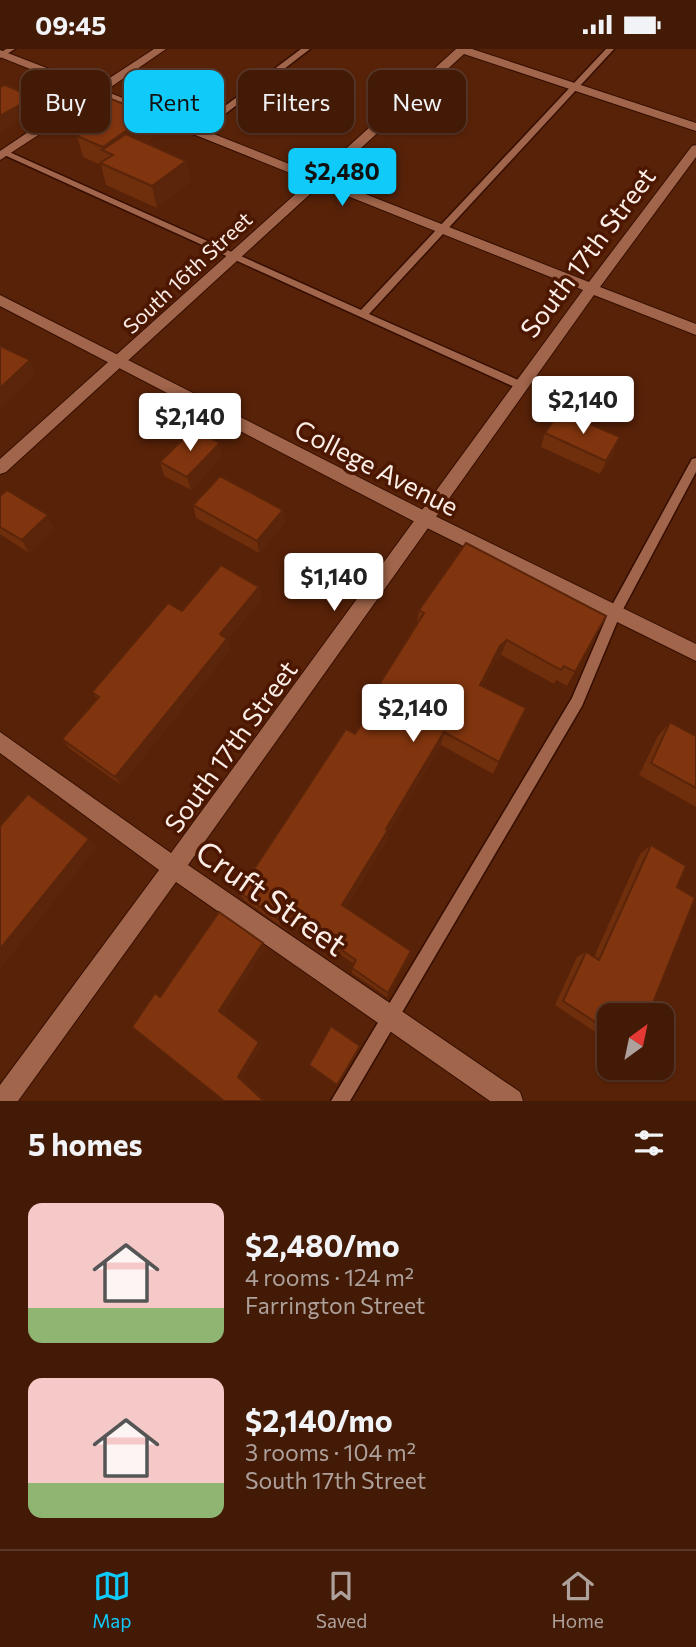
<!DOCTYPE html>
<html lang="en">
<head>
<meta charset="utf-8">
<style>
	body { margin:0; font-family:Commissioner,sans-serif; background:#492310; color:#f1f3f6; height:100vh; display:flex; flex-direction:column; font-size:26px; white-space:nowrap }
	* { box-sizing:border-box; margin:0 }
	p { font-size:23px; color:#aea19b }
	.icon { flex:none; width:38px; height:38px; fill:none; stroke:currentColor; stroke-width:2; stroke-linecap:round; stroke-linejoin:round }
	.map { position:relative; height:1052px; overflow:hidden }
	.side { display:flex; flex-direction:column; background:#421a06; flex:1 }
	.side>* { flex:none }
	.top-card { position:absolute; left:21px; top:21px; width:654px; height:63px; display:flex; gap:14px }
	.needle { width:46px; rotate:33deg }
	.buttons { position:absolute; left:597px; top:954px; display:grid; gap:14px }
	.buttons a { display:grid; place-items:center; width:77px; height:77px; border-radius:14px; background:#421a06; box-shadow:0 2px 5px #0004,0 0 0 2px #5a3828; font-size:35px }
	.price { position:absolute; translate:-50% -60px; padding:0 16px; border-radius:7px; background:#fff; color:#222; font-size:23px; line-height:46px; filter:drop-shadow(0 2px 4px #0008) }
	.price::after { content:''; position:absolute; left:50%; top:42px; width:21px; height:16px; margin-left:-10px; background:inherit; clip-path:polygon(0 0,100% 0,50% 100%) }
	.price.active { background:#10cafa; color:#111 }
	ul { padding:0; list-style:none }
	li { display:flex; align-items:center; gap:21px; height:175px; padding:0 28px }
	li span { display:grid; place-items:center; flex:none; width:196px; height:140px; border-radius:14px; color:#555 }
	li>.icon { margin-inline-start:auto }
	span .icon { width:84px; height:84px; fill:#fffc; stroke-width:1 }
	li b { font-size:30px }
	h2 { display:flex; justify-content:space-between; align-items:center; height:84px; padding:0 28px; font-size:30px }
	.chip { padding:0 24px; border-radius:14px; background:#421a06; box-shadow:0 2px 5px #0004,0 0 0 2px #5a3828; font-size:24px; line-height:63px }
	.chip.active { background:#10cafa; color:#111 }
	.status { display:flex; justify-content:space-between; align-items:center; height:49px; padding:0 35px; background:#421a06; direction:ltr }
	.status svg { height:19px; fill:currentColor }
	.tab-bar { display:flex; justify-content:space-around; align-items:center; height:98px; border-top:2px solid #5a3828; background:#421a06; font-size:19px; color:#aea19b }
	.tab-bar a { display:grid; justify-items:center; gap:4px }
	.tab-bar .active { color:#10cafa }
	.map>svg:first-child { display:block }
</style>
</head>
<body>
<div class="status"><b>09:45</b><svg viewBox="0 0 49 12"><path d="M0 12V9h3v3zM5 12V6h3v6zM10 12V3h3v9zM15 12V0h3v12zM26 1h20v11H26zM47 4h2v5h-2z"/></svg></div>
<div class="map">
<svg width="696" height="1052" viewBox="0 0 696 1052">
	<rect width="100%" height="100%" fill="#582208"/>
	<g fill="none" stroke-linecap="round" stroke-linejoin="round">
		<defs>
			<g id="lane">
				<polygon points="6,0 15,0 0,9 0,4"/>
				<polygon points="301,0 310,0 199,85 193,85 193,81"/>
				<polygon points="606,0 614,0 369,265 525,334 526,337 525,340 521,341 0,104 1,102 7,102 361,261"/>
				<polygon points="696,409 696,423 620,566 582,657 350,1052 331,1052 572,649 610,560 692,410"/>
			</g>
			<polygon id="street" points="154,0 166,0 105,42 317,126 456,0 472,0 696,74 696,82 464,5 327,130 589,233 692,97 696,96 696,108 600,238 696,275 696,286 594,246 188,816 520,1043 523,1052 490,1052 176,833 18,1052 0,1052 0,1036 159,821 0,704 0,683 171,804 583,241 320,136 6,423 0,425 0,410 310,132 98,47 0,111 0,102 88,43 0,8 0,1 96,38"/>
			<polygon id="secondary" points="0,246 431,465 696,595 696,612 419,475 0,257"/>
		</defs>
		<use href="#lane" stroke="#350e00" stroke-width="3"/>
		<use href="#street" stroke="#350e00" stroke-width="2"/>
		<use href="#secondary" stroke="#350e00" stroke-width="2"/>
		<use href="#lane" fill="#a1654b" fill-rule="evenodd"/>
		<use href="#street" fill="#a1654b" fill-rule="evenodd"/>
		<use href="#secondary" fill="#a1654b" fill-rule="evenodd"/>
	</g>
	<g fill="#6f2e0c">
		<polygon points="71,63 150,65 154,87 145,94 186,112 190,133 157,159 106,136 101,116 83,108 77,87 79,85 77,84"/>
		<polygon points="545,384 615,402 600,425 541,398"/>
		<polygon points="222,407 191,441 164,427 160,413"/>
		<polygon points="0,447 54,479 29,504 0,485"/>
		<polygon points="193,456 283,461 285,474 259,504 196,469"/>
		<polygon points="259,538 261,550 228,591 230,601 121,736 69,699 62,690 97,650 92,643 182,562"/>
		<polygon points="419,561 606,567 567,637 556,631 554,635 501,606 495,612 482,637 526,659 493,725 441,696 388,784 387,791 346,858 411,902 387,948 352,924 352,919 354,915 287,868 281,877 244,851 239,843 355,685 377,653 376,652 377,639 417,573"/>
		<polygon points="670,673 696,687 696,758 639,726 658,687"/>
		<polygon points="651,796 609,966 609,992 555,956 577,908 586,903 594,908 640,805"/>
	</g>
	<g fill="#5a250a">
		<polygon points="34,48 38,61 0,83 0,67"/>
		<polygon points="150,65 154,87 115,115 113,106 104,102 103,98"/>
		<polygon points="186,112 190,133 157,159 152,137"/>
		<polygon points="30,311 36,326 0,359 0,339"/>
		<polygon points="620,388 615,402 600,425 606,412"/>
		<polygon points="220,394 222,407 191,441 187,428"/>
		<polygon points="283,461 285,474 259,504 257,492"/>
		<polygon points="48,466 54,479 29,504 22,491"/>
		<polygon points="259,538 261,550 228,591 230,601 121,736 115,728 220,585"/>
		<polygon points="507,591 501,606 495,612 476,649 480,636 500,597"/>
		<polygon points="526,659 520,673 493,725"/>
		<polygon points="444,683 441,696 388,784 387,791 342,864 342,856"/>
		<polygon points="89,790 97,798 0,920 0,900"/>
		<polygon points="284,861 287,868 281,877 278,870"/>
		<polygon points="263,894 266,899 224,965 263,995 242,1029 267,1052 264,1052 238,1028 219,962"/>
	</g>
	<g fill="#81350e" stroke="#5a250a" stroke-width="2">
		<polygon points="5,36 34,48 0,67 0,38"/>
		<polygon points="98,45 150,65 103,98 77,87 96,73 71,63"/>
		<polygon points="126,85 186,112 152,137 100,114 113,106 102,101"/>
		<polygon points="0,297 30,311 0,339"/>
		<polygon points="560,362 620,388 606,412 545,384"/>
		<polygon points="193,380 220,394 187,428 160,413"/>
		<polygon points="220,427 283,461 257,492 193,456"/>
		<polygon points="7,441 48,466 22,491 0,478 0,447"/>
		<polygon points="466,494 606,567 575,623 564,617 561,621 507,591 500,597 480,636 526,659 499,713 444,683 386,780 388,781 342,856 411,902 388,944 352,919 356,911 284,861 278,870 239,843 346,680 355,685 384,642 377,639 424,564 419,561"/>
		<polygon points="221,516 259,538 220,585 227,590 115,728 62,690 99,648 92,643 168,554 182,562"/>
		<polygon points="670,673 696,687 696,739 651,714"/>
		<polygon points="28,745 89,790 0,900 0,777"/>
		<polygon points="651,796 686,817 677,838 695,849 648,966 609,966 609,982 563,952 586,903 599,911"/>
		<polygon points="219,863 263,894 219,962 259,993 238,1028 264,1052 224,1052 132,978 155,944 160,948"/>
		<polygon points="331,977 360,997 337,1036 309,1016"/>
	</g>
	<g text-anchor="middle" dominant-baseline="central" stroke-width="7" stroke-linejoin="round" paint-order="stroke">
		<g font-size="21" fill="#fbede7" stroke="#4c1700">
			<text transform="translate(187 223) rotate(-43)">South 16th Street</text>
		</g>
		<g font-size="26" fill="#fbede7" stroke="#4c1700">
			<text transform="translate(587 203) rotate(-53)">South 17th Street</text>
			<text transform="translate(377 418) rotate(27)">College Avenue</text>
			<text transform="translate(230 697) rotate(-54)">South 17th Street</text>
		</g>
		<g font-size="32" fill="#fbede7" stroke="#4c1700">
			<text transform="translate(272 848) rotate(35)">Cruft Street</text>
		</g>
	</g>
</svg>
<div class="buttons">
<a><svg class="needle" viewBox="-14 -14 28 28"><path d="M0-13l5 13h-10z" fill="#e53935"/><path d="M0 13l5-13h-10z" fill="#aea19b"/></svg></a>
</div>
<b class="price active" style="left:342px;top:159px">$2,480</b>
<b class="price" style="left:583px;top:387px">$2,140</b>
<b class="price" style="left:190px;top:404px">$2,140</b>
<b class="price" style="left:334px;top:564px">$1,140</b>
<b class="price" style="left:413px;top:695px">$2,140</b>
<div class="top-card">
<a class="chip">Buy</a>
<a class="chip active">Rent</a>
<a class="chip">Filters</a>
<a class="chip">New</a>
</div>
</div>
<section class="side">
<h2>5 homes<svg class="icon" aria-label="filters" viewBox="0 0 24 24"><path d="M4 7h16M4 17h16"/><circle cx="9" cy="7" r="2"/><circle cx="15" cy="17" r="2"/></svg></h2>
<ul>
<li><span style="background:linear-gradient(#f6c9c9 75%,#8fb573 0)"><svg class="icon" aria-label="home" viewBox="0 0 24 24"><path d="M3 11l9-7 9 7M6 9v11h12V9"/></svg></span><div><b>$2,480/mo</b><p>4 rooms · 124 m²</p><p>Farrington Street</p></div></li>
<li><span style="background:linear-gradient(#f6c9c9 75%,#8fb573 0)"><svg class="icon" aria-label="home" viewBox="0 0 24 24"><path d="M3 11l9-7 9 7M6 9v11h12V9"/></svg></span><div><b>$2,140/mo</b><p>3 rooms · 104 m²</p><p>South 17th Street</p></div></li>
</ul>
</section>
<nav class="tab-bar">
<a class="active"><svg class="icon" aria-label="map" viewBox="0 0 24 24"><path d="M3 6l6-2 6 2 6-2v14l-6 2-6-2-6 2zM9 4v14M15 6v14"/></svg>Map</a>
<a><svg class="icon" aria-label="saved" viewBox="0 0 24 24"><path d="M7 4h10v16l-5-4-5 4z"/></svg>Saved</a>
<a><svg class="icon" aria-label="home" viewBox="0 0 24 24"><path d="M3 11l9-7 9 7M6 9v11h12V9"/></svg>Home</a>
</nav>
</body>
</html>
